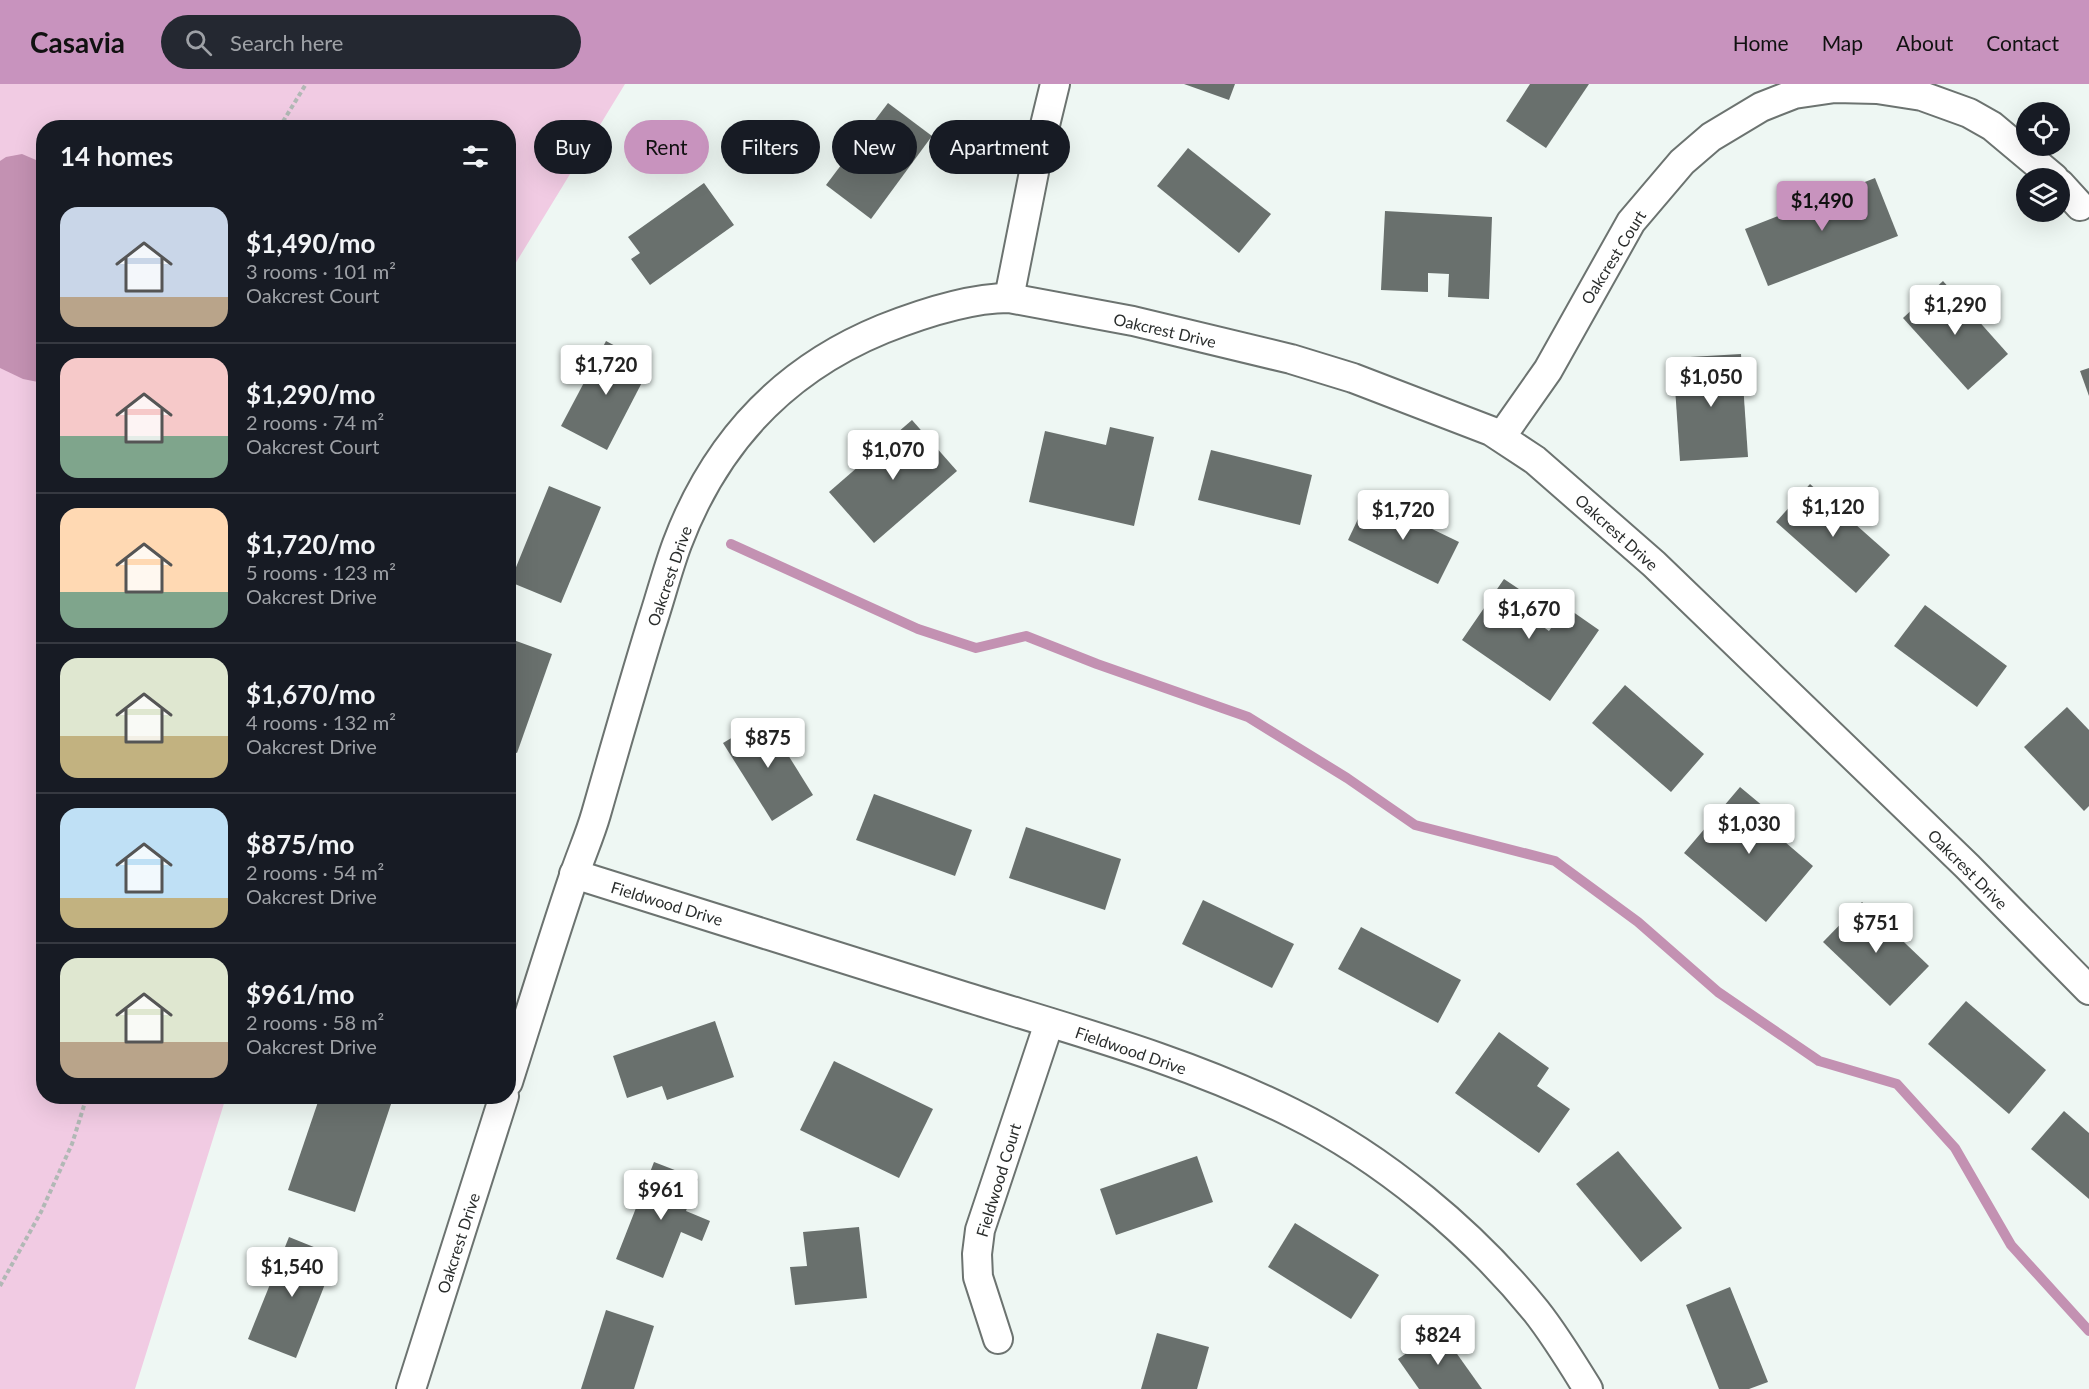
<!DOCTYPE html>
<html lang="en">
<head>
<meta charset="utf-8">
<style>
	body { margin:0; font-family:Lato,sans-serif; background:#242831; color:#f1f3f6; height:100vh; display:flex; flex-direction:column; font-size:22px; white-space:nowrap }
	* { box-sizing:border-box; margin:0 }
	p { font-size:20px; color:#9ea1a6 }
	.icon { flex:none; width:33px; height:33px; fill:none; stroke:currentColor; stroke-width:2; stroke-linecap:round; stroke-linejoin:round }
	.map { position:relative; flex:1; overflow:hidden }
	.sheet { position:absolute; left:36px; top:36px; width:480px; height:984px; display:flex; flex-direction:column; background:#171b24; border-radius:24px; box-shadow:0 6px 24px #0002 }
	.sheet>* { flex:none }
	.guide { position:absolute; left:534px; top:36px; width:570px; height:54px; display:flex; gap:12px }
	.buttons { position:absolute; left:2016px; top:18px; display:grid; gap:12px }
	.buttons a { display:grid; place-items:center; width:54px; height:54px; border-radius:50%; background:#171b24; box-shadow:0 6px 24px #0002; font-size:30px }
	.price { position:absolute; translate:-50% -51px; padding:0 14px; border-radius:6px; background:#fff; color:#222; font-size:20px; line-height:39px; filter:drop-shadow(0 2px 3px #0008) }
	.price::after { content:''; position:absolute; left:50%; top:36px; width:18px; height:14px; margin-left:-9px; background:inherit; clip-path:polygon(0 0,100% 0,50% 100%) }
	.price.selected { background:#c893be; color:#111 }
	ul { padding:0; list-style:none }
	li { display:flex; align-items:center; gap:18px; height:150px; padding:0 24px }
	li+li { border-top:2px solid #363941 }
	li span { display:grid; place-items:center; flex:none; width:168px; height:120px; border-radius:18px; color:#555 }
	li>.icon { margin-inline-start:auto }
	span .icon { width:72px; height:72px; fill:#fffc; stroke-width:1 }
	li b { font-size:26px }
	h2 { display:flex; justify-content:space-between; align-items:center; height:72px; padding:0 24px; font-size:26px }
	.chip { padding:0 21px; border-radius:27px; background:#171b24; box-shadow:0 6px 24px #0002; font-size:21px; line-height:54px }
	.chip.selected { background:#c893be; color:#111 }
	header { display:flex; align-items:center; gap:36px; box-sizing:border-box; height:84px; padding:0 30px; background:#c893be; color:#111 }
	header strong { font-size:28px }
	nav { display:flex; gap:33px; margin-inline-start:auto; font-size:21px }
	.search { width:420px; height:54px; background:#242831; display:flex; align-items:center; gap:15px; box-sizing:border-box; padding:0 21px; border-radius:33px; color:#9ea1a6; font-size:22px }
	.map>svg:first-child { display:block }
</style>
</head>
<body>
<header>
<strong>Casavia</strong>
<div class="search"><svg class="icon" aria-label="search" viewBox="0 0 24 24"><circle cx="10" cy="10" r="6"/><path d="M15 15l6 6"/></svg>Search here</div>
<nav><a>Home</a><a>Map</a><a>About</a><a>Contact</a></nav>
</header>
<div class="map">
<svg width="2089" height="1305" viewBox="0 0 2089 1305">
	<rect width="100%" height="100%" fill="#eef7f3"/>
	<polygon fill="#f1cbe3" points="0,0 625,0 509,190 508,44 44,44 44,1012 226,1013 135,1305 0,1305"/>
	<polygon fill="#c391b2" points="22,70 43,79 43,299 23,295 0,284 0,77 6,73"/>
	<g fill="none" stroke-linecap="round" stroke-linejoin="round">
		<polyline stroke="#c391b2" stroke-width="10" points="731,460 918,545 976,564 1026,552 1097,580 1248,633 1347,694 1415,741 1555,777 1638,838 1718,908 1819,977 1897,1000 1955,1064 2011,1161 2089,1247"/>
	</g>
	<g fill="#69706d">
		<polygon points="1184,0 1235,0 1229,16"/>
		<polygon points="1530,0 1589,0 1546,64 1506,37"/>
		<polygon points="888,19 932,52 871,135 826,101"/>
		<polygon points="1188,64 1271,130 1239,169 1157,102"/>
		<polygon points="1875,94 1898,152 1768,202 1745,145"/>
		<polygon points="704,99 734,141 650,201 631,175 640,169 628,153"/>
		<polygon points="1385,127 1492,133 1489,215 1448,213 1449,190 1428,189 1428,208 1381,206"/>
		<polygon points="1943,197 2008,270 1968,306 1903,234"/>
		<polygon points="606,257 651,281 607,366 561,342"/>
		<polygon points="1741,270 1748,373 1680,377 1673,274"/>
		<polygon points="2089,284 2089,312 2080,287"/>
		<polygon points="912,336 957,387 874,459 829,408"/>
		<polygon points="1110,343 1154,353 1134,442 1029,418 1045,347 1106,361"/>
		<polygon points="1211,366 1312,391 1300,441 1198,416"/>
		<polygon points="1810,400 1890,471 1856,509 1776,438"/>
		<polygon points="549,402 601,423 561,519 510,498"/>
		<polygon points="1368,414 1459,458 1438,500 1348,456"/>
		<polygon points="1504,495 1541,520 1531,534 1549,547 1566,523 1599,546 1550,617 1462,556"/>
		<polygon points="1925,521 2007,582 1977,623 1894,562"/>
		<polygon points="508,554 552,570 517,669 508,666"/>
		<polygon points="1625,601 1704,670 1671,708 1592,639"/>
		<polygon points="2067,623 2089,646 2089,722 2084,727 2024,663"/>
		<polygon points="765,634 813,711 772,737 723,659"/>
		<polygon points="1740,703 1781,737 1772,747 1813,782 1766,838 1684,769"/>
		<polygon points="874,710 972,746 955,792 856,756"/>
		<polygon points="1026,743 1121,775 1105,826 1009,794"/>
		<polygon points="1203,816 1294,860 1272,904 1182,860"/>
		<polygon points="1862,818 1929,882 1890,922 1823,858"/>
		<polygon points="1361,843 1461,896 1438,939 1338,885"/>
		<polygon points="1966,917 2046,986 2009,1030 1928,960"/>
		<polygon points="715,937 734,993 667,1016 662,1002 627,1014 613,972"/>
		<polygon points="1499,948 1549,984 1537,1002 1570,1025 1539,1069 1455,1009"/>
		<polygon points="834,977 933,1025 899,1094 800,1046"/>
		<polygon points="320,1012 368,1012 391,1020 355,1128 288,1106"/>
		<polygon points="2064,1027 2089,1049 2089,1115 2031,1065"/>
		<polygon points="1618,1067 1682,1144 1641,1178 1576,1100"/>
		<polygon points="1197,1072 1213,1118 1116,1151 1100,1105"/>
		<polygon points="654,1078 698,1095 686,1127 710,1137 702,1157 681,1148 663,1194 616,1175"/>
		<polygon points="1295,1139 1379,1191 1351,1235 1268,1183"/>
		<polygon points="859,1143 867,1214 795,1221 790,1183 807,1182 803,1148"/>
		<polygon points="289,1153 336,1172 296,1274 248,1255"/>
		<polygon points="1730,1203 1768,1298 1749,1305 1719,1305 1686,1221"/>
		<polygon points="606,1226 654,1242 634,1305 581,1305"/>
		<polygon points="1440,1246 1482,1305 1419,1305 1398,1275"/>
		<polygon points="1157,1249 1209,1263 1197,1305 1141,1305"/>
	</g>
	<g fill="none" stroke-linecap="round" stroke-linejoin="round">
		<defs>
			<g id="minor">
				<polyline points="2060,100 2080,122"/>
				<polyline points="1009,214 1036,78 1055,0"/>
				<polyline points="1501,353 1548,286 1631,138 1682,78 1711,53 1761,23 1794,10 1835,4 1877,5 1922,12 1969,29 1992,42 2054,94"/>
				<path d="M574,790C705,831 835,872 966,913C1076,947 1188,977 1292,1029C1383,1074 1472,1148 1536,1227C1555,1251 1572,1279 1588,1305"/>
				<path d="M508,998C530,929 551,860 574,792C581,771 590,751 596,730C614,667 632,604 651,542C660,515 667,487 677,460C715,359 783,286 883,245C921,230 968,214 1009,214L1133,237L1291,275L1353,294L1491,347L1535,376L1654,480L1967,782L2089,906"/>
				<polyline points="998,1255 978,1193 977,1170 980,1146 1049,939"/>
				<polyline points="411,1305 504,1012"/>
			</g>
		</defs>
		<use href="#minor" stroke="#6c7370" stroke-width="32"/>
		<g stroke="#b1b8b5" stroke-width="4" stroke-dasharray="4.5 3" stroke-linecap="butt">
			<polyline points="279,44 306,0"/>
			<polyline points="0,1202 41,1128 72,1060 87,1012"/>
		</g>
		<use href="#minor" stroke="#fff" stroke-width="28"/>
	</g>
	<g text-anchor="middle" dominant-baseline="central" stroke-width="6" stroke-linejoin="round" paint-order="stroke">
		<g font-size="16" fill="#2a2d2c" stroke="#fff">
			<text transform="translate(1613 173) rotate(-58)">Oakcrest Court</text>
			<text transform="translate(1165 246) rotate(13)">Oakcrest Drive</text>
			<text transform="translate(1617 448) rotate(42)">Oakcrest Drive</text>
			<text transform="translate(669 492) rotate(-71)">Oakcrest Drive</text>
			<text transform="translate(1968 785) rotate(45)">Oakcrest Drive</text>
			<text transform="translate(667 819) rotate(17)">Fieldwood Drive</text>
			<text transform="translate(1131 966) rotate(19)">Fieldwood Drive</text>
			<text transform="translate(998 1096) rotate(-73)">Fieldwood Court</text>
			<text transform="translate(458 1159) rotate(-72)">Oakcrest Drive</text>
		</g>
	</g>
</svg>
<div class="buttons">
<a><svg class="icon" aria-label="locate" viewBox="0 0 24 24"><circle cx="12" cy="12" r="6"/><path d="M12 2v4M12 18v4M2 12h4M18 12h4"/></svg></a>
<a><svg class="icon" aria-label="layers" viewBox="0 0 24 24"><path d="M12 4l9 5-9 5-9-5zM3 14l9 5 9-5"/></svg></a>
</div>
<b class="price selected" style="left:1822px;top:148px">$1,490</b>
<b class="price" style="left:1955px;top:252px">$1,290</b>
<b class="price" style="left:606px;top:312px">$1,720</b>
<b class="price" style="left:1711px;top:324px">$1,050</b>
<b class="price" style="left:893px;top:397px">$1,070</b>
<b class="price" style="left:1833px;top:454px">$1,120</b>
<b class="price" style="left:1403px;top:457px">$1,720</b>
<b class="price" style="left:1529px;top:556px">$1,670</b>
<b class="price" style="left:768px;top:685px">$875</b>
<b class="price" style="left:1749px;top:771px">$1,030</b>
<b class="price" style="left:1876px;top:870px">$751</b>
<b class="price" style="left:661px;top:1137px">$961</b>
<b class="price" style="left:292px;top:1214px">$1,540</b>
<b class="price" style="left:1438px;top:1282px">$824</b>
<div class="guide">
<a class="chip">Buy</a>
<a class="chip selected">Rent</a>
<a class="chip">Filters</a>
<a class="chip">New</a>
<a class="chip">Apartment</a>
</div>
<section class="sheet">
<h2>14 homes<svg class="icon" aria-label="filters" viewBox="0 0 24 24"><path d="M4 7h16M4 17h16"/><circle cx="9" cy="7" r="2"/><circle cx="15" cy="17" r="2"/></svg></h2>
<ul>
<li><span style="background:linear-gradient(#c9d6e8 75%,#b9a48a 0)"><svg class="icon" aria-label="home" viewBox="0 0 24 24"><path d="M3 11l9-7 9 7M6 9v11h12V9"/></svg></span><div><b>$1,490/mo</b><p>3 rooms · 101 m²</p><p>Oakcrest Court</p></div></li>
<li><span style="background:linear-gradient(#f6c9c9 65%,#7fa58c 0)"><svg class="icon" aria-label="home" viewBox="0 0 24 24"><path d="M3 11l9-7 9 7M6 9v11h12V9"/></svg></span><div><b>$1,290/mo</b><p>2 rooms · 74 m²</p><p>Oakcrest Court</p></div></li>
<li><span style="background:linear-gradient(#ffd9b3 70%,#7fa58c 0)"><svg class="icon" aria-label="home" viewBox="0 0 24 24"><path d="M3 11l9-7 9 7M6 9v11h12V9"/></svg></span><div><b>$1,720/mo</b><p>5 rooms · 123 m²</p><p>Oakcrest Drive</p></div></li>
<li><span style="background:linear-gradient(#dfe7d0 65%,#c2b280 0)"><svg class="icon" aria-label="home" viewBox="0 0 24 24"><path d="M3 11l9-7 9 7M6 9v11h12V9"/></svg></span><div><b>$1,670/mo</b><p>4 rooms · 132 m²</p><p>Oakcrest Drive</p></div></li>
<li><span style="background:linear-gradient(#bfe0f5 75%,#c2b280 0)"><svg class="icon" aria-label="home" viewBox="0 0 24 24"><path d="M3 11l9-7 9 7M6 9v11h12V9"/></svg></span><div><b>$875/mo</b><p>2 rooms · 54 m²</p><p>Oakcrest Drive</p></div></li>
<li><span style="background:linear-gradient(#dfe7d0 70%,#b9a48a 0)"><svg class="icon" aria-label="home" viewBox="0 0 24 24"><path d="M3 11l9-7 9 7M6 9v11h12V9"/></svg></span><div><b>$961/mo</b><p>2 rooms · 58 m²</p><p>Oakcrest Drive</p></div></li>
</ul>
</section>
</div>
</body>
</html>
